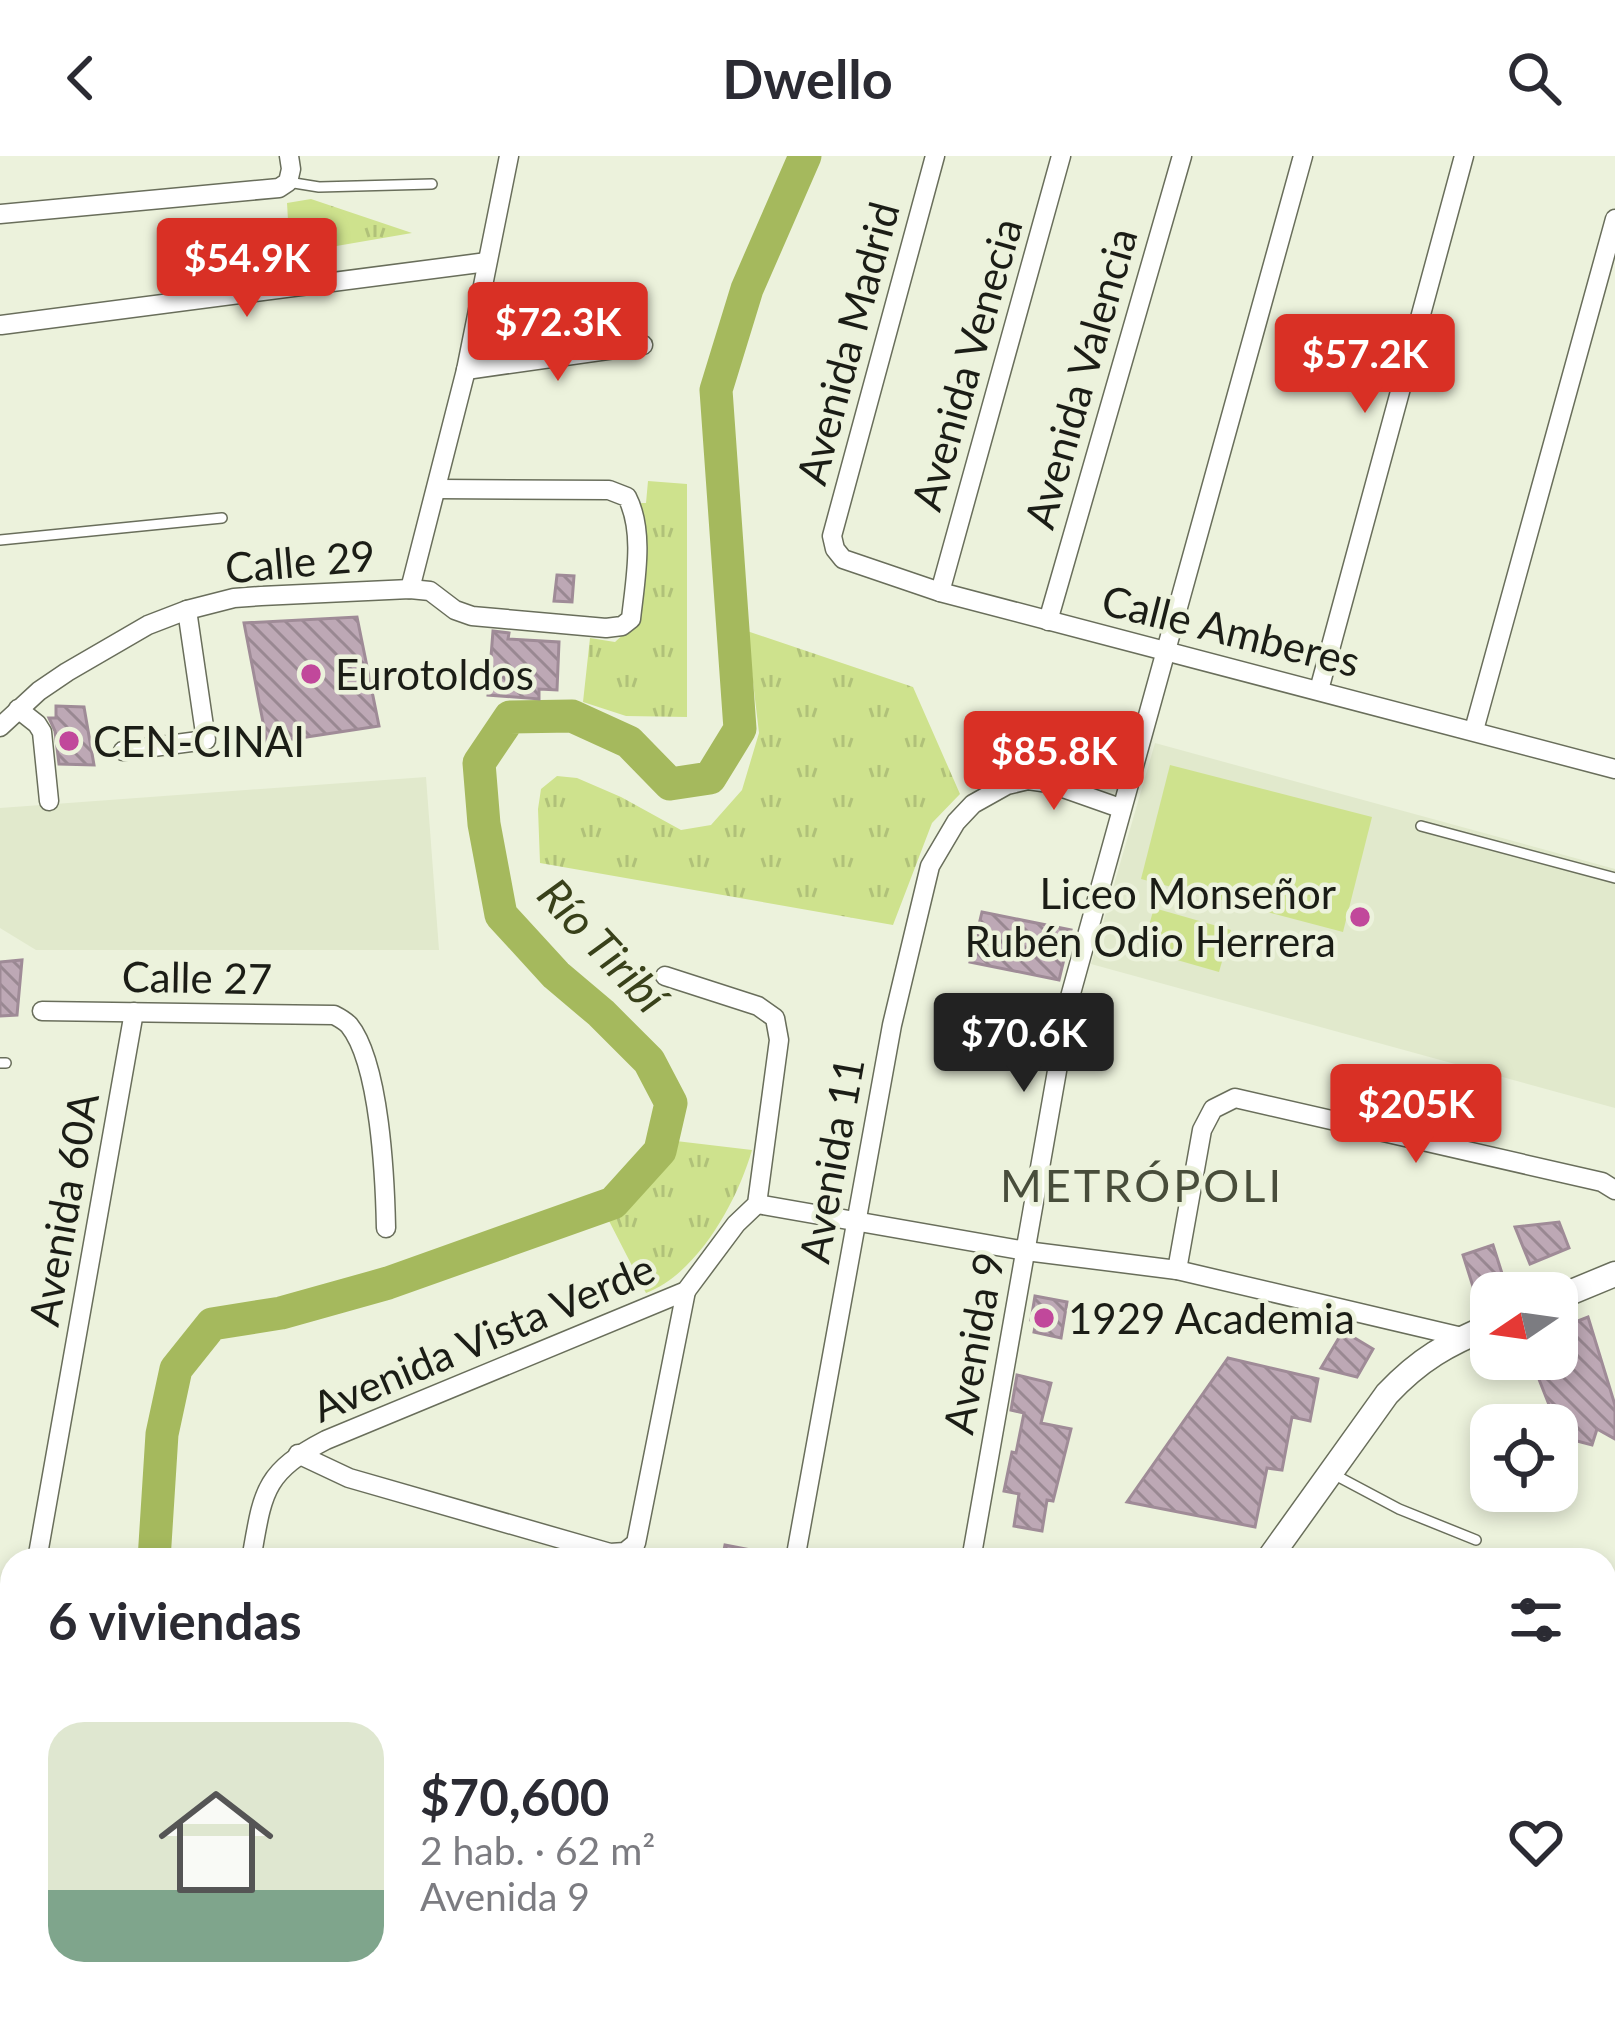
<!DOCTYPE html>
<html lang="es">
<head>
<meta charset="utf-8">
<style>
	body { margin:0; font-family:Lato,sans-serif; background:#f7f7f7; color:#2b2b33; height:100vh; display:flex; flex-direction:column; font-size:45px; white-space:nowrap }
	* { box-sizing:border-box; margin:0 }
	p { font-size:39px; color:#7c7c81 }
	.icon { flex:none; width:66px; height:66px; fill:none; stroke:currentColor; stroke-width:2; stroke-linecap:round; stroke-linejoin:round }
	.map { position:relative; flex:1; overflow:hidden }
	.sheet { position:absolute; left:0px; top:1392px; width:1617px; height:471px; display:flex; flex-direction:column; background:#fff; border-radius:36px 36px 0 0; box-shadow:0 6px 18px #0003 }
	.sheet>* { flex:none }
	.needle { width:78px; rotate:257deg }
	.fabs { position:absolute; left:1470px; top:1116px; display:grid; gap:24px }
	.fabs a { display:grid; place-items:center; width:108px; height:108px; border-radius:24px; background:#fff; box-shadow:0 6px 18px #0003; font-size:60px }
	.price { position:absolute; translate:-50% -102px; padding:0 27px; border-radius:12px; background:#d93025; color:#fff; font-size:39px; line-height:78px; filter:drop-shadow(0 3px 6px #0008) }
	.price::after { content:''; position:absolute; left:50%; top:72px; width:36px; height:27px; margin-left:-18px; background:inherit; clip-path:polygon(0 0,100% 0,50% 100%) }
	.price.on { background:#222; color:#fff }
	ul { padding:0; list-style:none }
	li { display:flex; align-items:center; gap:36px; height:300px; padding:0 48px }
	li span { display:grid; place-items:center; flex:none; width:336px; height:240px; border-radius:36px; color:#555 }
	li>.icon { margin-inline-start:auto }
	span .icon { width:144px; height:144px; fill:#fffc; stroke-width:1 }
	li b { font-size:51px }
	h2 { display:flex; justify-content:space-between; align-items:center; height:144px; padding:0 48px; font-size:51px }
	header { display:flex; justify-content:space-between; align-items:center; height:156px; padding:0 48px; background:#fff; font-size:54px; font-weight:700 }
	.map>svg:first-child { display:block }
</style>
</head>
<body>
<header><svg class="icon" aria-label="back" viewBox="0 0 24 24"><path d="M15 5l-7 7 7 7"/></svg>Dwello<svg class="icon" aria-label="search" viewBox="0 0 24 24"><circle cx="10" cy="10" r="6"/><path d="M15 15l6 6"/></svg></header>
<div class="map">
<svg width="1615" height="1861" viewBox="0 0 1615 1861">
	<defs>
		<pattern id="cemetery-stones" width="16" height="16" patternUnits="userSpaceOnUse" patternTransform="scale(3)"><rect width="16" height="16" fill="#cee28d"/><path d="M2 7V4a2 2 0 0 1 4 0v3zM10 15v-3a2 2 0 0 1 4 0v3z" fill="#b0c179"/></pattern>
		<pattern id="park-tufts" width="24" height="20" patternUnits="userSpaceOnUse" patternTransform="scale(3)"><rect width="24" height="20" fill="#cee28d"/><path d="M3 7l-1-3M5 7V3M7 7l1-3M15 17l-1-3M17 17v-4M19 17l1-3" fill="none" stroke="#b0c179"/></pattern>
		<pattern id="building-back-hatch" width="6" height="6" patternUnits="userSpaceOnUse" patternTransform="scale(3)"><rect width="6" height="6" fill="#bda8b5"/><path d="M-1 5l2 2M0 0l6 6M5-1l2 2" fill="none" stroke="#998892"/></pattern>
	</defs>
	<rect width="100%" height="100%" fill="#ecf2dc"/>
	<g fill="#e1e9cc">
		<polygon points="1155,587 1615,713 1615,952 1091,808"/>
		<polygon points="426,621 439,794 36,794 0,772 0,652"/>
	</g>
	<polygon fill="url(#cemetery-stones)" points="879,1851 1348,1851 1347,1861 880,1861"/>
	<g fill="url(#park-tufts)">
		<polygon points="311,43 412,77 290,98 287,47"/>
		<polygon points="648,325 687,328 687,561 626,560 583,546 590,482 615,486 629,473 639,347 646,347"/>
		<polygon points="747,475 913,531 960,638 932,667 893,769 540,707 538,653 541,633 557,620 577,622 621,641 681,674 711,669 742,634 759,577"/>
		<path d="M676,985L752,994C737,1046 698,1117 646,1137L607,1061C629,1051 672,1009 676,985Z"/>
	</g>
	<g fill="#cee28d">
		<polygon points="1170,609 1372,661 1343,776 1141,723"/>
		<polygon points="1154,752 1231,774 1219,816 1142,794"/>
	</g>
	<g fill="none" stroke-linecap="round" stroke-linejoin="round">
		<g stroke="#a5b95d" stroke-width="33">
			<polyline points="154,1404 162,1278 176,1213 212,1168 281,1157 388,1127 613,1047 660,995 671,947 649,905 601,857 556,819 501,759 484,668 479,607 510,561 572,560 629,586 670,628 710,622 740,573 716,234 747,133 805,0"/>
			<polyline points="205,1851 214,1861"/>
		</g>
	</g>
	<g fill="url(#building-back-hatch)" stroke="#9f8b97" stroke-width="3">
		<polygon points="557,419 574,420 572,446 554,445"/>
		<polygon points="357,461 379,570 267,587 244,467"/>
		<polygon points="493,475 509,477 508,483 559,486 557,534 539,533 539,543 488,539"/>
		<polygon points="56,550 84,551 94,609 59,608 55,575 49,562 56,562"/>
		<polygon points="982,756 1071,774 1059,824 970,806"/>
		<polygon points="22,804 17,859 0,860 0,806"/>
		<polygon points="1559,1066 1569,1092 1530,1108 1515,1071"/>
		<polygon points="1493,1089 1506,1130 1476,1140 1463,1099"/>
		<polygon points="1035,1140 1067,1146 1061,1182 1034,1176 1036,1165 1031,1164"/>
		<polygon points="1588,1161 1615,1249 1615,1283 1597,1273 1592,1289 1558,1280 1557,1269 1531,1203 1557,1203 1557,1173"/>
		<polygon points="1343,1175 1373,1193 1357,1221 1321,1212"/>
		<polygon points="1228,1202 1318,1223 1310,1265 1292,1261 1282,1314 1267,1312 1255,1371 1127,1346"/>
		<polygon points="1017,1219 1051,1227 1041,1267 1071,1273 1053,1345 1047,1344 1042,1375 1014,1370 1019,1338 1004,1335 1012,1296 1016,1297 1024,1257 1011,1254"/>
		<polygon points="725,1389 766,1397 765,1404 722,1404"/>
	</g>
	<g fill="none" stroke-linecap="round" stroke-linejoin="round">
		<defs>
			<g id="service">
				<polyline points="288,26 319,31 432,28"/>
				<polyline points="0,384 222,362"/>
				<polyline points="1421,670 1615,722"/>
				<polyline points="0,907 6,907"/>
				<polyline points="1335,1319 1399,1353 1476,1384"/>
			</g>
			<g id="minor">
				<polyline points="935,0 832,380 835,393 843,403 940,436 1615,613"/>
				<polyline points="0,58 279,32 288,26 291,13 289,0"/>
				<polyline points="1,169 487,106"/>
				<polyline points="466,214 643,189"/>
				<polyline points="410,433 466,214 509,0"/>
				<polyline points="940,436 1061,0"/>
				<polyline points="1048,465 1182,0"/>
				<polyline points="1319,534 1464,0"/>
				<polyline points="18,553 37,568 42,576 49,645"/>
				<path d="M0,571L39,535L67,516L148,469L187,454L234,442L261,440L410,433L430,435L455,454L472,460L606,472L622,470L631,463C635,425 645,376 627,341L609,334L438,333"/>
				<polyline points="1474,574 1615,63"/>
				<polyline points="123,595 206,584 187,454"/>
				<path d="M42,855L334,859C338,861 346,866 349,869C380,907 385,1023 386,1072"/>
				<polyline points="757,1048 1026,1095 1177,1114 1462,1181"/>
				<polyline points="1177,1114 1202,974 1213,953 1235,942 1602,1026 1615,1034"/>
				<polyline points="298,1298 349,1322 610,1397 625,1396 636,1387 686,1135"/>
				<polyline points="37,1404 134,856"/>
				<path d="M251,1404C263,1337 262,1317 326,1284L686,1135L736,1068L757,1048L779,884L775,862L758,850L665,820"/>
				<polyline points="795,1404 892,869 930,710 956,666 973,648 1007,629 1028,624 1049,627 1120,652"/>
				<polyline points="971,1404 1070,841 1303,0"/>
				<polyline points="0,1537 12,1559"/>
				<polyline points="1605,1572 1615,1575"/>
				<polyline points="152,1851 159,1861"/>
				<polyline points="638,1851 638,1861"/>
				<polyline points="758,1851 758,1861"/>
				<polyline points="854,1861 856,1851"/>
				<polyline points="1358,1861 1359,1851"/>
			</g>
			<g id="secondary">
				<polyline points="1557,1142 1615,1118"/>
				<path d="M1268,1404L1387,1238C1420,1203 1447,1188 1491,1170"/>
				<polyline points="0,1519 12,1516"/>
				<polyline points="1596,1851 1615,1861"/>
			</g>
		</defs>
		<use href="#service" stroke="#696e5b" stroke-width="12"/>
		<use href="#minor" stroke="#696e5b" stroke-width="21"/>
		<use href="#secondary" stroke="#696e5b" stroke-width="27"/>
		<use href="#service" stroke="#fff" stroke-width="9"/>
		<use href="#minor" stroke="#fff" stroke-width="18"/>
		<use href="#secondary" stroke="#fff" stroke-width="24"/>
	</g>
	<g fill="#c1489b" stroke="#ecf2dc" stroke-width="4.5">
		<circle cx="311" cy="518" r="12"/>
		<circle cx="69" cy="585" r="12"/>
		<circle cx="1360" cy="761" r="12"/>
		<circle cx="1044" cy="1162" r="12"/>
	</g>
	<g text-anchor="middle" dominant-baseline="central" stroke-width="9" stroke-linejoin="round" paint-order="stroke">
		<g font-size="42" fill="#1b1d16" stroke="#ecf2dc">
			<text transform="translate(847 187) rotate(-75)">Avenida Madrid</text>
			<text transform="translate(966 208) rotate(-74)">Avenida Venecia</text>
			<text transform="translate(1080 222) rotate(-74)">Avenida Valencia</text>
			<text transform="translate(300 405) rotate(-5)">Calle 29</text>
			<text transform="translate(1231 474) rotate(14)">Calle Amberes</text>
			<text transform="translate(197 821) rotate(1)">Calle 27</text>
			<text transform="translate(831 1004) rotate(-80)">Avenida 11</text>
			<text transform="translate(63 1053) rotate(-80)">Avenida 60A</text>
			<text transform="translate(483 1181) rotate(-23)">Avenida Vista Verde</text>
			<text transform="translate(973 1187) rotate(-80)">Avenida 9</text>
		</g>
		<g font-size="42" fill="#1b1d16" stroke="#ecf2dc" text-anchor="start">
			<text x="335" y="518">Eurotoldos</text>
			<text x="93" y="585">CEN-CINAI</text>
			<text x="1336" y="737" text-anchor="end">Liceo Monseñor<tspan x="1336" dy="48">Rubén Odio Herrera</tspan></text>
			<text x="1068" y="1162">1929 Academia</text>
		</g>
		<g font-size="45" font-style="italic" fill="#39411a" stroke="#ecf2dc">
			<text transform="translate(603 789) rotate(47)">Río Tiribí</text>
		</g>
		<g font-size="45" letter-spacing="3" fill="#484d3b" stroke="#ecf2dc">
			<text x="1142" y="1029">METRÓPOLI</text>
		</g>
	</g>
</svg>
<div class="fabs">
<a><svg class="needle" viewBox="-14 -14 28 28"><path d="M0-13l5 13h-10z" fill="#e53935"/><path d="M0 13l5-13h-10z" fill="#7c7c81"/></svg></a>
<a><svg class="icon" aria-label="locate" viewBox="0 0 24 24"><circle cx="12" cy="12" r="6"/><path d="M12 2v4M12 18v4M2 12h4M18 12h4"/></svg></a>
</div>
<b class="price" style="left:247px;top:164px">$54.9K</b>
<b class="price" style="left:558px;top:228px">$72.3K</b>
<b class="price" style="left:1365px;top:260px">$57.2K</b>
<b class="price" style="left:1054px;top:657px">$85.8K</b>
<b class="price on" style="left:1024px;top:939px">$70.6K</b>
<b class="price" style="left:1416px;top:1010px">$205K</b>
<section class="sheet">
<h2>6 viviendas<svg class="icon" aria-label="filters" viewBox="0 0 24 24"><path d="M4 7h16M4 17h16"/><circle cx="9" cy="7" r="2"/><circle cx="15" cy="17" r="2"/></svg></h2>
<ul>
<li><span style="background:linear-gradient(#dfe7d0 70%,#7fa58c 0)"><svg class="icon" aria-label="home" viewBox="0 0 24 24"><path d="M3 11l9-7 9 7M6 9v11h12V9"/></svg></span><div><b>$70,600</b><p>2 hab. · 62 m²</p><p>Avenida 9</p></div><svg class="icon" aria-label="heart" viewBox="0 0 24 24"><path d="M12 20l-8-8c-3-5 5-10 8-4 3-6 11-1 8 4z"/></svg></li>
</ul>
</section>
</div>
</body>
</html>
